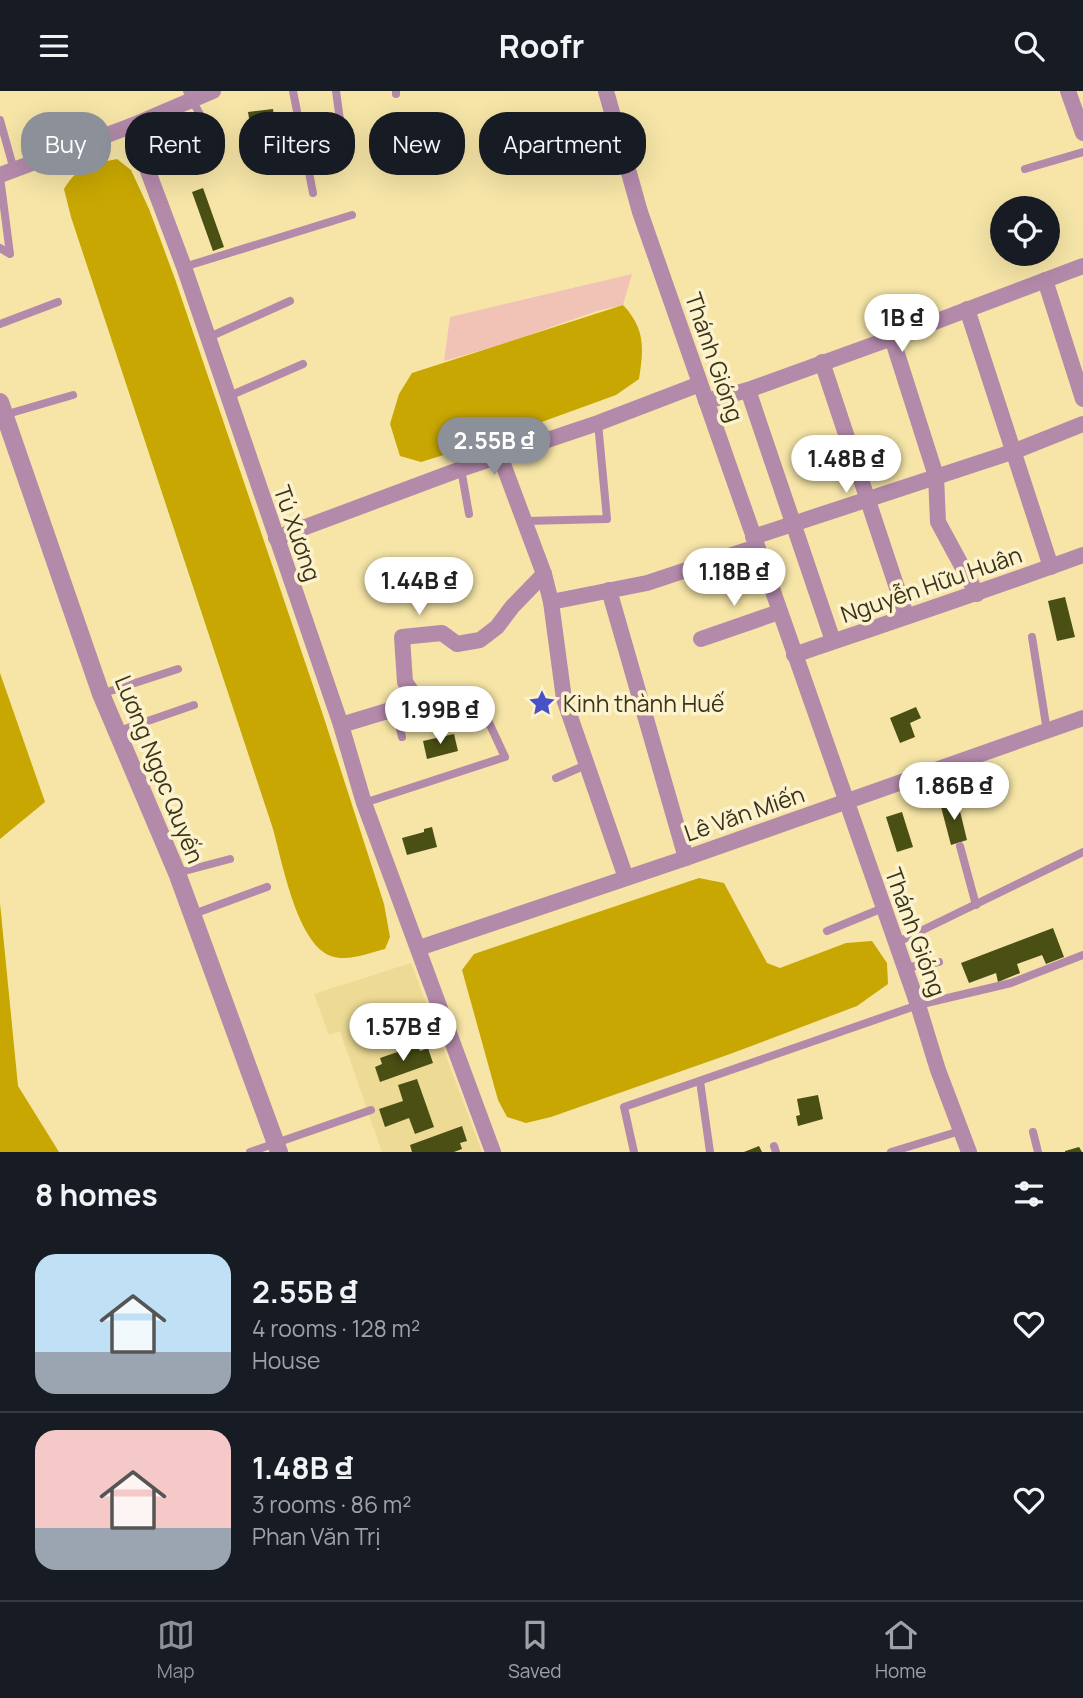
<!DOCTYPE html>
<html lang="en">
<head>
<meta charset="utf-8">
<style>
	body { margin:0; font-family:Manrope,sans-serif; background:#242831; color:#f1f3f6; height:100vh; display:flex; flex-direction:column; font-size:26px; white-space:nowrap }
	* { box-sizing:border-box; margin:0 }
	p { font-size:23px; color:#9ea1a6 }
	.icon { flex:none; width:38px; height:38px; fill:none; stroke:currentColor; stroke-width:2; stroke-linecap:round; stroke-linejoin:round }
	.map { position:relative; height:1061px; overflow:hidden }
	.panel { display:flex; flex-direction:column; background:#171b24; flex:1 }
	.panel>* { flex:none }
	.hud { position:absolute; left:21px; top:21px; width:700px; height:63px; display:flex; gap:14px }
	.fabs { position:absolute; left:990px; top:105px; display:grid; gap:14px }
	.fabs a { display:grid; place-items:center; width:70px; height:70px; border-radius:50%; background:#171b24; box-shadow:0 7px 28px #0002; font-size:35px }
	.price { position:absolute; translate:-50% -60px; padding:0 16px; border-radius:24px; background:#fff; color:#222; font-size:23px; line-height:46px; filter:drop-shadow(0 2px 4px #0008) }
	.price::after { content:''; position:absolute; left:50%; top:42px; width:21px; height:16px; margin-left:-10px; background:inherit; clip-path:polygon(0 0,100% 0,50% 100%) }
	.price.selected { background:#8c9099; color:#fff }
	ul { padding:0; list-style:none }
	li { display:flex; align-items:center; gap:21px; height:175px; padding:0 35px }
	li+li { border-top:2px solid #363941 }
	li span { display:grid; place-items:center; flex:none; width:196px; height:140px; border-radius:21px; color:#555 }
	li>.icon { margin-inline-start:auto }
	span .icon { width:84px; height:84px; fill:#fffc; stroke-width:1 }
	li b { font-size:30px }
	h2 { display:flex; justify-content:space-between; align-items:center; height:84px; padding:0 35px; font-size:30px }
	.chip { padding:0 24px; border-radius:28px; background:#171b24; box-shadow:0 7px 28px #0002; font-size:24px; line-height:63px }
	.chip.selected { background:#8c9099; color:#fff }
	header { display:flex; justify-content:space-between; align-items:center; height:91px; padding:0 35px; background:#171b24; font-size:32px; font-weight:700 }
	.tabs { display:flex; justify-content:space-around; align-items:center; height:98px; border-top:2px solid #363941; background:#171b24; font-size:19px; color:#9ea1a6 }
	.tabs a { display:grid; justify-items:center; gap:4px }
	.tabs .selected { color:#8c9099 }
	.map>svg:first-child { display:block }
</style>
</head>
<body>
<header><svg class="icon" aria-label="menu" viewBox="0 0 24 24"><path d="M4 6h16M4 12h16M4 18h16"/></svg>Roofr<svg class="icon" aria-label="search" viewBox="0 0 24 24"><circle cx="10" cy="10" r="6"/><path d="M15 15l6 6"/></svg></header>
<div class="map">
<svg width="1083" height="1061" viewBox="0 0 1083 1061">
	<rect width="100%" height="100%" fill="#f6e5a7"/>
	<polygon fill="#edda95" points="411,872 482,1061 382,1061 340,940 329,944 314,903"/>
	<polygon fill="#f1c3b7" points="632,183 623,214 597,220 500,254 444,270 450,226"/>
	<g fill="#c8a702">
		<path d="M117,68L131,79L149,118L175,188L323,624L384,813L390,846L385,858C368,862 348,871 331,865C297,853 282,770 273,738L71,126L64,98C78,75 91,73 117,68Z"/>
		<path d="M623,214C645,237 644,257 639,288L616,304L492,349L421,371L400,365L390,333L399,303L412,282Z"/>
		<polygon points="0,582 45,711 0,748"/>
		<polygon points="699,787 724,792 767,872 780,877 846,852 872,850 887,872 888,893 857,915 730,963 551,1026 526,1032 507,1026 498,1009 462,879 474,863"/>
		<polygon points="0,812 18,995 59,1061 0,1061"/>
	</g>
	<g fill="#4a4f13">
		<polygon points="273,18 275,35 259,38 260,52 253,53 248,21"/>
		<polygon points="203,97 224,156 213,160 192,101"/>
		<polygon points="1065,506 1075,546 1057,550 1048,510"/>
		<polygon points="916,616 921,627 910,632 915,646 900,652 890,627"/>
		<polygon points="454,643 458,660 427,668 423,650"/>
		<polygon points="957,708 967,749 951,754 940,712"/>
		<polygon points="902,721 913,756 897,761 886,726"/>
		<polygon points="432,736 437,756 407,764 402,747 424,741 424,738"/>
		<polygon points="1053,837 1064,866 1046,873 1042,864 1017,873 1020,882 998,891 996,882 969,892 961,872"/>
		<polygon points="418,954 420,960 428,957 433,972 380,991 375,976 382,973 380,967"/>
		<polygon points="417,988 434,1036 415,1043 409,1027 385,1036 379,1018 403,1010 398,994"/>
		<polygon points="818,1004 823,1028 798,1035 796,1025 800,1024 797,1008"/>
		<polygon points="462,1035 467,1050 460,1052 462,1058 454,1061 412,1061 410,1054"/>
		<polygon points="759,1055 762,1061 744,1061"/>
		<polygon points="1079,1056 1082,1061 1065,1061 1065,1060"/>
	</g>
	<g fill="none" stroke-linecap="round" stroke-linejoin="round">
		<g stroke="#b48aab" stroke-width="8">
			<polyline points="187,0 207,36"/>
			<polyline points="293,0 313,102"/>
			<polyline points="336,0 342,44"/>
			<polyline points="396,0 396,3"/>
			<polyline points="0,29 14,79"/>
			<polyline points="1025,78 1083,61"/>
			<polyline points="0,86 10,163 0,157"/>
			<polyline points="184,176 352,124"/>
			<polyline points="0,233 58,211"/>
			<polyline points="207,247 290,210"/>
			<polyline points="227,306 303,273"/>
			<polyline points="4,324 73,304"/>
			<polyline points="461,378 469,423"/>
			<polyline points="525,430 607,428 598,332"/>
			<polyline points="1032,546 1047,640"/>
			<polyline points="101,603 178,578"/>
			<polyline points="395,617 402,646"/>
			<polyline points="116,641 194,614"/>
			<polyline points="556,687 588,673"/>
			<polyline points="364,712 505,666 484,621 427,608"/>
			<polyline points="960,755 976,814"/>
			<polyline points="177,782 230,768"/>
			<polyline points="191,824 267,796"/>
			<polyline points="827,840 883,817"/>
			<polyline points="896,852 1083,761"/>
			<polyline points="904,877 939,871"/>
			<polyline points="700,990 710,1061"/>
			<polyline points="1033,1041 1038,1061"/>
			<polyline points="774,1055 776,1061"/>
			<polyline points="250,1061 371,1019"/>
			<polyline points="634,1061 624,1016 918,914 1011,892 1083,864"/>
			<polyline points="891,1061 960,1040"/>
		</g>
		<g stroke="#b48aab" stroke-width="16">
			<polyline points="606,0 640,121 918,914 938,979 969,1061"/>
			<polyline points="1068,0 1083,42"/>
			<polyline points="131,35 184,176 341,634 364,712 493,1061"/>
			<polyline points="0,84 131,35 213,0"/>
			<polyline points="1045,189 1083,308"/>
			<polyline points="967,218 1051,476"/>
			<polyline points="892,247 936,385 938,431 977,503"/>
			<polyline points="822,271 906,524"/>
			<polyline points="748,299 833,550"/>
			<polyline points="706,310 748,299 892,247 1083,175"/>
			<polyline points="500,365 544,483 551,511 564,608 626,787"/>
			<polyline points="753,446 1015,360 1083,333"/>
			<polyline points="276,447 461,378 598,332 700,293"/>
			<polyline points="609,499 686,767"/>
			<polyline points="551,511 647,492 756,456"/>
			<polyline points="701,548 779,521"/>
			<path d="M794,564C891,531 987,499 1083,464"/>
			<polyline points="427,608 412,601 405,591 402,546 442,542 457,553 480,549 497,536 512,516 544,483"/>
			<polyline points="341,634 427,608"/>
			<polyline points="419,857 686,767 1083,627"/>
		</g>
		<polyline stroke="#b48aab" stroke-width="18" points="0,311 101,603 177,782 279,1061"/>
	</g>
	<defs>
		<symbol id="sight-bare" viewBox="-9 -9 18 18"><path d="M0-6L1.8-2.2L6-1.7L2.9 1.2L3.7 5.4L0 3.3L-3.7 5.4L-2.9 1.2L-6-1.7L-1.8-2.2Z" fill="#4851c6" stroke="#fcf2ce" stroke-width="2.5" paint-order="stroke"/></symbol>
	</defs>
	<g fill-rule="evenodd">
		<use href="#sight-bare" x="523" y="593" width="38" height="38"/>
	</g>
	<g text-anchor="middle" dominant-baseline="central" stroke-width="7" stroke-linejoin="round" paint-order="stroke">
		<g font-size="23" fill="#3a341b" stroke="#fcf2ce">
			<text transform="translate(715 266) rotate(71)">Thánh Gióng</text>
			<text transform="translate(298 442) rotate(71)">Tú Xương</text>
			<text transform="translate(931 493) rotate(-19)">Nguyễn Hữu Huân</text>
			<text transform="translate(160 678) rotate(68)">Lương Ngọc Quyến</text>
			<text transform="translate(744 722) rotate(-19)">Lê Văn Miến</text>
			<text transform="translate(916 841) rotate(70)">Thánh Gióng</text>
		</g>
		<g font-size="23" fill="#3a341b" stroke="#fcf2ce" text-anchor="start">
			<text x="563" y="612">Kinh thành Huế</text>
		</g>
	</g>
</svg>
<div class="fabs">
<a><svg class="icon" aria-label="locate" viewBox="0 0 24 24"><circle cx="12" cy="12" r="6"/><path d="M12 2v4M12 18v4M2 12h4M18 12h4"/></svg></a>
</div>
<b class="price" style="left:902px;top:263px">1B ₫</b>
<b class="price selected" style="left:494px;top:386px">2.55B ₫</b>
<b class="price" style="left:846px;top:404px">1.48B ₫</b>
<b class="price" style="left:734px;top:517px">1.18B ₫</b>
<b class="price" style="left:419px;top:526px">1.44B ₫</b>
<b class="price" style="left:440px;top:655px">1.99B ₫</b>
<b class="price" style="left:954px;top:731px">1.86B ₫</b>
<b class="price" style="left:403px;top:972px">1.57B ₫</b>
<div class="hud">
<a class="chip selected">Buy</a>
<a class="chip">Rent</a>
<a class="chip">Filters</a>
<a class="chip">New</a>
<a class="chip">Apartment</a>
</div>
</div>
<section class="panel">
<h2>8 homes<svg class="icon" aria-label="filters" viewBox="0 0 24 24"><path d="M4 7h16M4 17h16"/><circle cx="9" cy="7" r="2"/><circle cx="15" cy="17" r="2"/></svg></h2>
<ul>
<li><span style="background:linear-gradient(#bfe0f5 70%,#9aa5b1 0)"><svg class="icon" aria-label="home" viewBox="0 0 24 24"><path d="M3 11l9-7 9 7M6 9v11h12V9"/></svg></span><div><b>2.55B ₫</b><p>4 rooms · 128 m²</p><p>House</p></div><svg class="icon" aria-label="heart" viewBox="0 0 24 24"><path d="M12 20l-8-8c-3-5 5-10 8-4 3-6 11-1 8 4z"/></svg></li>
<li><span style="background:linear-gradient(#f6c9c9 70%,#9aa5b1 0)"><svg class="icon" aria-label="home" viewBox="0 0 24 24"><path d="M3 11l9-7 9 7M6 9v11h12V9"/></svg></span><div><b>1.48B ₫</b><p>3 rooms · 86 m²</p><p>Phan Văn Trị</p></div><svg class="icon" aria-label="heart" viewBox="0 0 24 24"><path d="M12 20l-8-8c-3-5 5-10 8-4 3-6 11-1 8 4z"/></svg></li>
</ul>
</section>
<nav class="tabs">
<a class="selected"><svg class="icon" aria-label="map" viewBox="0 0 24 24"><path d="M3 6l6-2 6 2 6-2v14l-6 2-6-2-6 2zM9 4v14M15 6v14"/></svg>Map</a>
<a><svg class="icon" aria-label="saved" viewBox="0 0 24 24"><path d="M7 4h10v16l-5-4-5 4z"/></svg>Saved</a>
<a><svg class="icon" aria-label="home" viewBox="0 0 24 24"><path d="M3 11l9-7 9 7M6 9v11h12V9"/></svg>Home</a>
</nav>
</body>
</html>
